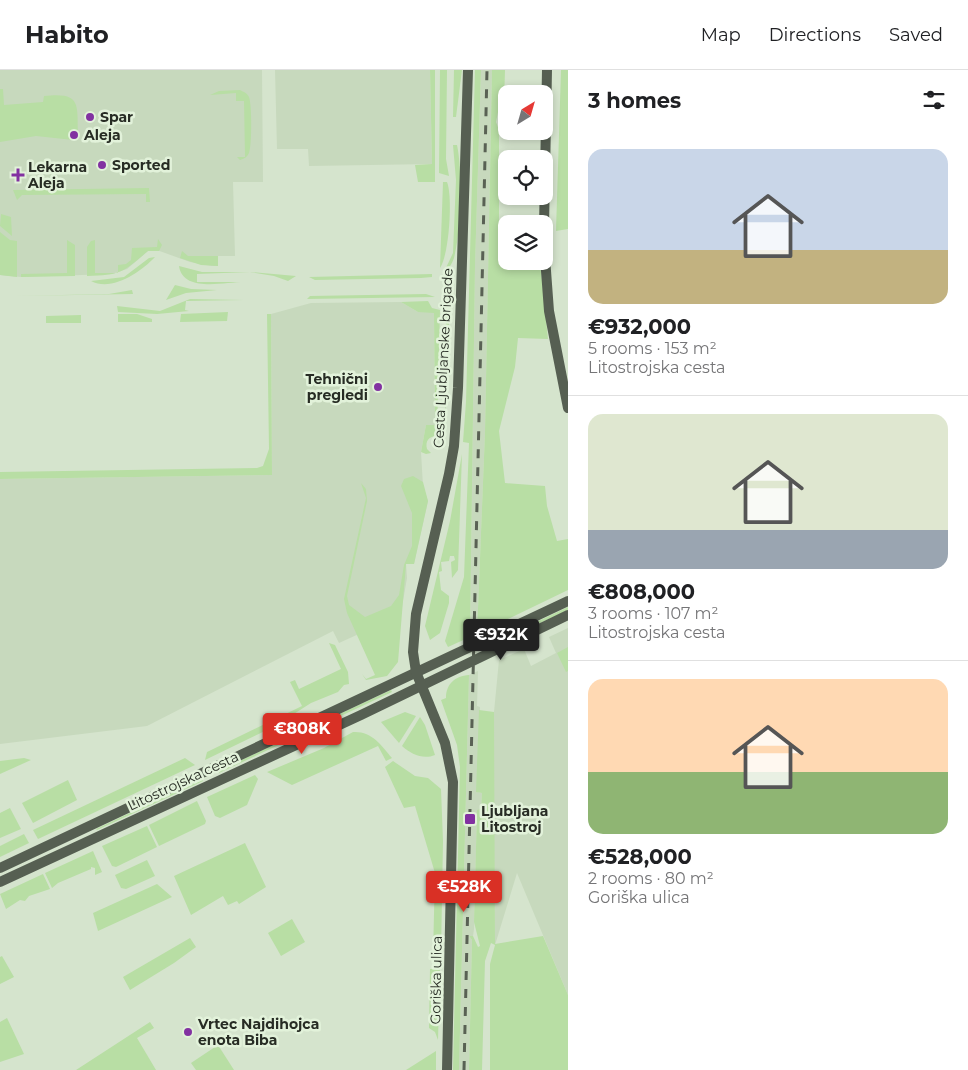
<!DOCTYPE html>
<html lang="en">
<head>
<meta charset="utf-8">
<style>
	body { margin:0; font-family:Montserrat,sans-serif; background:#f6f6f6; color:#202124; height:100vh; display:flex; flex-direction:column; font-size:19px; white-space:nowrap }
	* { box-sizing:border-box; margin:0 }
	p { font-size:16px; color:#757577 }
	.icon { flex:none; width:28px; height:28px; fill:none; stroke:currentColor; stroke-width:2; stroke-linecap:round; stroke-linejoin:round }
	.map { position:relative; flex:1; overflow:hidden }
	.sheet { display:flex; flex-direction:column; background:#fff; width:400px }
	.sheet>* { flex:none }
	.needle { width:32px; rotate:37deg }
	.controls { position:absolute; left:498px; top:15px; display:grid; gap:10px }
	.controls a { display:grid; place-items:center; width:55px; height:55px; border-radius:10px; background:#fff; box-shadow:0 2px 8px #0003; font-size:25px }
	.price { position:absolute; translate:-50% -42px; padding:0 11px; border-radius:5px; background:#d93025; color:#fff; font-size:16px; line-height:32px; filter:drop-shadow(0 1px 2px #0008) }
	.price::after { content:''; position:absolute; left:50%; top:30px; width:15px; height:11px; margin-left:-8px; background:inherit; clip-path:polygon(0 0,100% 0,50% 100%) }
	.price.active { background:#222; color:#fff }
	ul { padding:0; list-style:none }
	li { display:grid; align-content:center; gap:10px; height:265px; padding:0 20px }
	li+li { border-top:1px solid #e0e0e0 }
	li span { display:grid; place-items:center; height:155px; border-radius:15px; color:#555 }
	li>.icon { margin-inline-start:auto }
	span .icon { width:90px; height:90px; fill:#fffc; stroke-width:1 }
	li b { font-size:21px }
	h2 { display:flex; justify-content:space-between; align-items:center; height:60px; padding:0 20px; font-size:21px }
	header { display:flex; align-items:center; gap:30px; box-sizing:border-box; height:70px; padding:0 25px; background:#fff; border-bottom:1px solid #e0e0e0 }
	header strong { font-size:24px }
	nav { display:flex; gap:28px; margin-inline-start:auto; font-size:18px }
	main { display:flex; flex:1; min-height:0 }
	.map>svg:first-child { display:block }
</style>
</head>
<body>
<header>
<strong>Habito</strong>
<nav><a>Map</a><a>Directions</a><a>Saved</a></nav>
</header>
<main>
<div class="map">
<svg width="568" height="1000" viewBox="0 0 568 1000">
	<rect width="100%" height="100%" fill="#d5e4cd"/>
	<g fill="#c7d9bd">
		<polygon points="0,0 262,0 263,112 233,112 235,186 218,186 218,196 212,196 190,192 154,179 148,181 127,199 112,204 21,207 0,205"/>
		<polygon points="275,0 430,0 432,94 309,96 308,79 277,79"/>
		<polygon points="481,0 492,0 485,362 477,564 470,567 475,196"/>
		<polygon points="401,232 418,242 434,242 435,355 426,355 421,382 423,416 428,431 414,494 406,494 407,508 402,537 361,563 339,573 333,561 147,656 0,674 0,409 272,405 271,244 311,233"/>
		<polygon points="568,558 568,925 517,803 495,875 493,699 494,642 499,590 524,579 531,596 556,583 549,567"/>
		<polygon points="478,601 477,636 480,637 477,722 482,723 481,740 477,740 474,859 473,866 469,866 472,870 469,1000 459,1000 469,605"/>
	</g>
	<g fill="#b8dea4">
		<polygon points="430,0 435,0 435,112 418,112 415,95 432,94"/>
		<polygon points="440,0 447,0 446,89 449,106 439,103"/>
		<polygon points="454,0 462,0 456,47 453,47"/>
		<polygon points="475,0 481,0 475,196 470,567 448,577 445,571 464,507 469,373 463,372 466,332"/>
		<polygon points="492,0 505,0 504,34 499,37 496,52 499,60 499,163 506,163 506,191 540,191 548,269 518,268 515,297 499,361 505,413 545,416 547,436 557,471 568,469 568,520 477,564 485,362"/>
		<polygon points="561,0 568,0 568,159 556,161"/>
		<path d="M0,19H3L4,35L43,32L44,26C82,22 77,34 78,66L73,70L36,66L0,72Z"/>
		<path d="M240,20C244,22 247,23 249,27C252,34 252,76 249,83C247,87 244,89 240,90L237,87H245L244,31H236V23L210,25L219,21Z"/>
		<path d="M453,75H457C463,104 461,160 454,188C452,194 448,200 443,204L453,183L456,110Z"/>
		<path d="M443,112H447C453,127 449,185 440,198Z"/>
		<polygon points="149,118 150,132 146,132 146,124 22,125 17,130 13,120"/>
		<polygon points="1,144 11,147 12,166 0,156"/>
		<polygon points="0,162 10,170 17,171 17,207 0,205"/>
		<path d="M158,169L162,175L159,181H148C123,202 122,205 87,206V177L91,171L95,170V203H118V195L126,194L131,190L132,178L157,177Z"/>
		<polygon points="67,170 75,175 75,206 21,207 21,204 67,203"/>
		<polygon points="182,181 188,186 218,186 218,196 201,195 180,188"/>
		<path d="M155,187C141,202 112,222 91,211L124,207L149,188Z"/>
		<path d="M179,196L202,202H251L296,206L288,211L274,206L250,202L197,204V212H244C224,212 183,223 179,196Z"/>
		<polygon points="432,204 432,207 421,208 315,210 309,207"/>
		<polygon points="175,215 191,219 217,220 186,223 166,230"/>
		<polygon points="132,220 133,224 16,226 109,224"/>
		<polygon points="426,224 435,227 307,229 310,226"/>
		<polygon points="190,229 244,230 186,231 185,240 189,241 157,244 118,242 117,236 160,241"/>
		<path d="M428,231L432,238L440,240L437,366C429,366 425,371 427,379L431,383L426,384L421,382L426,355H435L434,243L418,242L401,232Z"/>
		<polygon points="446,241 449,250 445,359"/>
		<polygon points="228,242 227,251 180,252 181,244"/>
		<polygon points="118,244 137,244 152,249 152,252 118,252"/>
		<polygon points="267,244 271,244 272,405 0,409 0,402 257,398 263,396 269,379"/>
		<polygon points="81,245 81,253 46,253 46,246"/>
		<polygon points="462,384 458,500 452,508 451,492 455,490 454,486 450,486 449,491 441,492 442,501 439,502 441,520 449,526 449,533 440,563 430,570 425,556 450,451"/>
		<polygon points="413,406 423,412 428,431 414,494 406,494 398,592 387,606 366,610 362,604 366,609 375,605 347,543 344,529 366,428 361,413 366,419 367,431 347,526 349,535 365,547 391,536 399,525 404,495 412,476 412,443 401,416 404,409"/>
		<polygon points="568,537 568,540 482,580 482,578"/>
		<polygon points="329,573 335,575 348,602 349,614 344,615 338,622 311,633 275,656 205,690 207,682 302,636 290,612 295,610 299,619 341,599"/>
		<polygon points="568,577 568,601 566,602 557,583"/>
		<path d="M469,605L459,1000H453L460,697L457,675L441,630L446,628C446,614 455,606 469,605Z"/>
		<polygon points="391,620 392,622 219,703 218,701"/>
		<polygon points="479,640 494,642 495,874 543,866 568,925 568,1000 490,1000 490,894 495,875 491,873 485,891 482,1000 469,1000 472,870 469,866 473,866 478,877 480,876 474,852 477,740 481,739 482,723 476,722"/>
		<polygon points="405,642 416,646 399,673 381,652"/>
		<path d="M420,647L425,655L435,685C423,690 411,684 402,676Z"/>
		<path d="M353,662C372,661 381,675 392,688L386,691L378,676L292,715L267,702L324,678Z"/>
		<polygon points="24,688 31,690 0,704 0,691"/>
		<polygon points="185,688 195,695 38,769 33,760"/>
		<polygon points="393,691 415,706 428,708 441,719 443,771 441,883 433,885 435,803 415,736 404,738 385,697"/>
		<polygon points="255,705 258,709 247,735 220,748 215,746 207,727"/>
		<polygon points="202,709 203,711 97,760 96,759"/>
		<polygon points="68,710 77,730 33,753 22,733"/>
		<polygon points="197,731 206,751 205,754 159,776 149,755"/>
		<polygon points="10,738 21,759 0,768 0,743"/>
		<polygon points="147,756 157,777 116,797 112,796 102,776"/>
		<polygon points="24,764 29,773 0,787 0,776"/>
		<polygon points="245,773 266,817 239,834 237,831 228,835 223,826 191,845 174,806"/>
		<polygon points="93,781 102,802 95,805 95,798 91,797 91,799 58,813 52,818 45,803"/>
		<polygon points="147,790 155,806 126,819 121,818 115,805"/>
		<polygon points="43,804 50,819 29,826 25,831 20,830 6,839 0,824"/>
		<polygon points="157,814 172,827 98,861 93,843"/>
		<polygon points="292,849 305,872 281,886 268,863"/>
		<polygon points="190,868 196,877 174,893 130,920 123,907"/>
		<polygon points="2,886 14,907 0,914 0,887"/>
		<polygon points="440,898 438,970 435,962 429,958 430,899"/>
		<polygon points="7,948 24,984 0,992 0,952"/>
		<polygon points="150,952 154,958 137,968 156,1000 76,1000"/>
		<polygon points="218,975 234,1000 196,1000 191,993"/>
		<polygon points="436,981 436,1000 406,1000"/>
	</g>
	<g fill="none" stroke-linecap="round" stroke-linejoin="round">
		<g stroke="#565f52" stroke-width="10">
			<polyline points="544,157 547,0"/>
			<polyline points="544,174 549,241 568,338"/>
			<polyline points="0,798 568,531"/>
			<polyline points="0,812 361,645 568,545"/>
			<polyline points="447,1000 453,712 445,673 416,602 413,582 416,544 449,404 454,376 458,318 468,0"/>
		</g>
		<polyline stroke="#596154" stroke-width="3" stroke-dasharray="9 9" stroke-linecap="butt" points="464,1000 487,0"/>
	</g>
	<g fill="#8231a1" stroke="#e2f2da" stroke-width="2">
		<circle cx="90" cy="47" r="5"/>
		<circle cx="74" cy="65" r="5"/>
		<circle cx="102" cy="95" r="5"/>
		<path d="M15.5 97.5h5v5h5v5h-5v5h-5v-5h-5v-5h5z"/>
		<circle cx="378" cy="317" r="5"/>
		<rect x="464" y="743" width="12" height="12" rx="2.5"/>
		<circle cx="188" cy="962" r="5"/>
	</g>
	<g text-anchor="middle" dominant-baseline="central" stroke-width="5" stroke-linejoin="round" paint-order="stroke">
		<g font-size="14" font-weight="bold" fill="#272c24" stroke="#e2f2da" text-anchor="start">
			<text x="100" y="47">Spar</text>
			<text x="84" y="65">Aleja</text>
			<text x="112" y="95">Sported</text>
			<text x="28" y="97">Lekarna<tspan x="28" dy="16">Aleja</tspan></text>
			<text x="368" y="309" text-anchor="end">Tehnični<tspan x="368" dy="16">pregledi</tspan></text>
			<text x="481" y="741">Ljubljana<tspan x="481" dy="16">Litostroj</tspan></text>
			<text x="198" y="954">Vrtec Najdihojca<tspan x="198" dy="16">enota Biba</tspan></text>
		</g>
		<g font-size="14" fill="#272c24" stroke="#e2f2da">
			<text transform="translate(443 288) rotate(-87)">Cesta Ljubljanske brigade</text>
			<text transform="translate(183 711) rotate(-25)">Litostrojska cesta</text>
			<text transform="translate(436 910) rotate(-89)">Goriška ulica</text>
		</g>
	</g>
</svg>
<div class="controls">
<a><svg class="needle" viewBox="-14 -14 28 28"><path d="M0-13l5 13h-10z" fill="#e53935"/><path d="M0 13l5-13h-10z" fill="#757577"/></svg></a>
<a><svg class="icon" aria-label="locate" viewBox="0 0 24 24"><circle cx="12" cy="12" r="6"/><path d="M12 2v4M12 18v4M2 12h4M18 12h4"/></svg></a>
<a><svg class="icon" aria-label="layers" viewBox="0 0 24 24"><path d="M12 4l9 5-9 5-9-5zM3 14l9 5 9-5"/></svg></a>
</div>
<b class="price active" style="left:501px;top:591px">€932K</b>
<b class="price" style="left:302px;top:685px">€808K</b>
<b class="price" style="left:464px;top:843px">€528K</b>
</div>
<section class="sheet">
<h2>3 homes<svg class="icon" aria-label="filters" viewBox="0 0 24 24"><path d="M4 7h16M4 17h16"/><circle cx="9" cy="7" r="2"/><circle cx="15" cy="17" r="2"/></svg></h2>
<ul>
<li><span style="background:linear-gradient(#c9d6e8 65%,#c2b280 0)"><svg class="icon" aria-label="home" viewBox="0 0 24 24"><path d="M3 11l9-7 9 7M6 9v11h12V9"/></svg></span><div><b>€932,000</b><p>5 rooms · 153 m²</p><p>Litostrojska cesta</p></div></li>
<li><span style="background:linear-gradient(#dfe7d0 75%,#9aa5b1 0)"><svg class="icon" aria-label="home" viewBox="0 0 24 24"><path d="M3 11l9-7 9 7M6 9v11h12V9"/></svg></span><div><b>€808,000</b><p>3 rooms · 107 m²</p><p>Litostrojska cesta</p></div></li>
<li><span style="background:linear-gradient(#ffd9b3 60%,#8fb573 0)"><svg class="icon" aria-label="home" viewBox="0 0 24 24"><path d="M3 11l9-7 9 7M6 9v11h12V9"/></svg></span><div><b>€528,000</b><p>2 rooms · 80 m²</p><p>Goriška ulica</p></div></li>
</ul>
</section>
</main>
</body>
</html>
